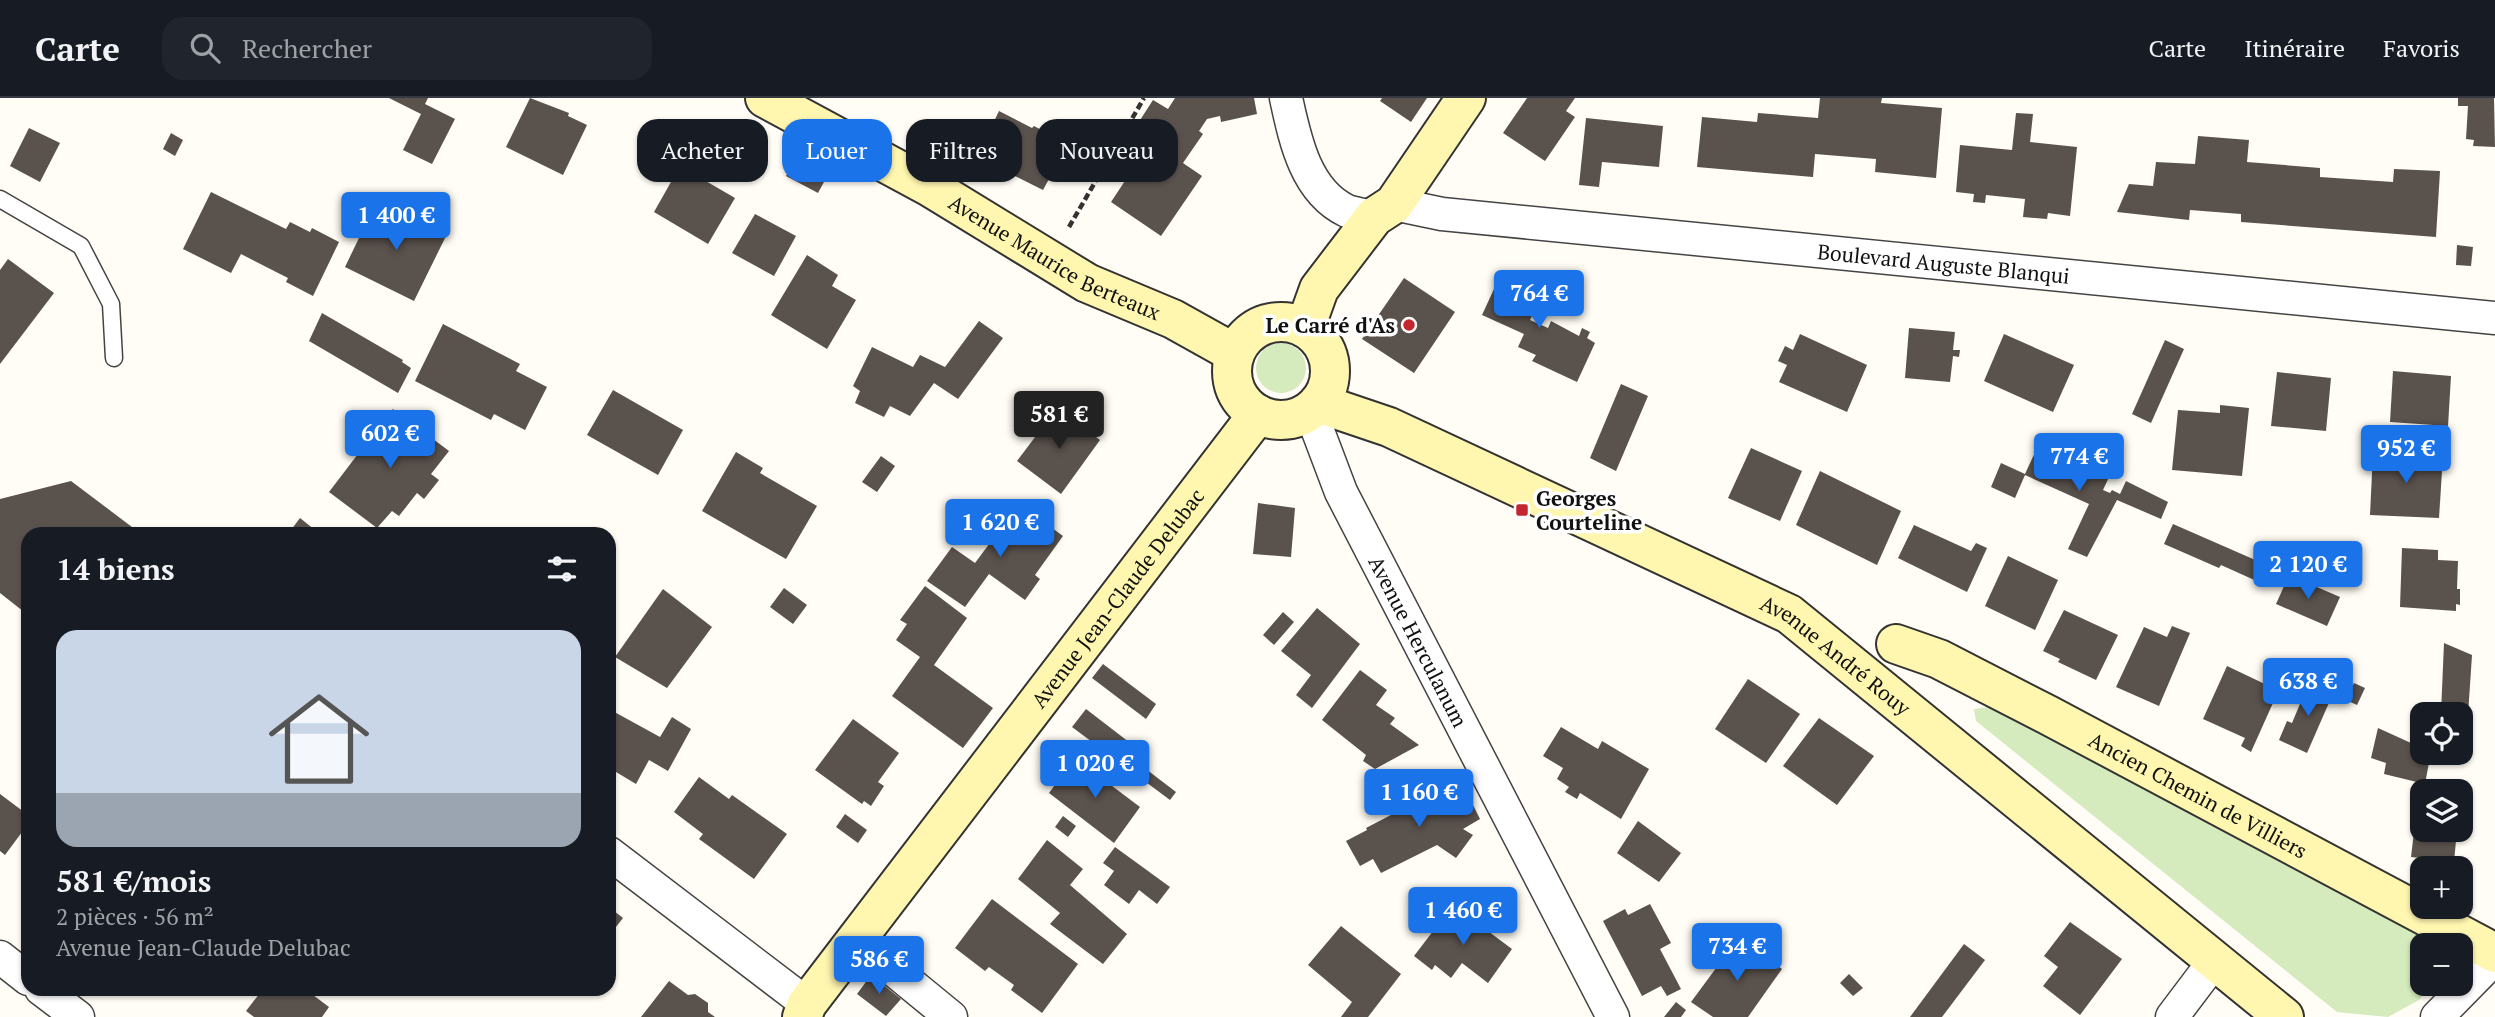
<!DOCTYPE html>
<html lang="fr">
<head>
<meta charset="utf-8">
<style>
	body { margin:0; font-family:"PT Serif",serif; background:#20242c; color:#f1f3f6; height:100vh; display:flex; flex-direction:column; font-size:26px; white-space:nowrap }
	* { box-sizing:border-box; margin:0 }
	p { font-size:23px; color:#9ea1a6 }
	.icon { flex:none; width:38px; height:38px; fill:none; stroke:currentColor; stroke-width:2; stroke-linecap:round; stroke-linejoin:round }
	.map { position:relative; flex:1; overflow:hidden }
	.panel { position:absolute; left:21px; top:429px; width:595px; height:469px; display:flex; flex-direction:column; background:#171b24; border-radius:21px; box-shadow:0 2px 5px #0004 }
	.panel>* { flex:none }
	.hud { position:absolute; left:637px; top:21px; width:665px; height:63px; display:flex; gap:14px }
	.buttons { position:absolute; left:2410px; top:604px; display:grid; gap:14px }
	.buttons a { display:grid; place-items:center; width:63px; height:63px; border-radius:14px; background:#171b24; box-shadow:0 2px 5px #0004; font-size:35px }
	.price { position:absolute; translate:-50% -60px; padding:0 16px; border-radius:7px; background:#1a73e8; color:#fff; font-size:23px; line-height:46px; filter:drop-shadow(0 2px 4px #0008) }
	.price::after { content:''; position:absolute; left:50%; top:42px; width:21px; height:16px; margin-left:-10px; background:inherit; clip-path:polygon(0 0,100% 0,50% 100%) }
	.price.current { background:#222; color:#fff }
	ul { padding:0; list-style:none }
	li { display:grid; align-content:center; gap:14px; height:371px; padding:0 35px }
	li span { display:grid; place-items:center; height:217px; border-radius:21px; color:#555 }
	li>.icon { margin-inline-start:auto }
	span .icon { width:126px; height:126px; fill:#fffc; stroke-width:1 }
	li b { font-size:30px }
	h2 { display:flex; justify-content:space-between; align-items:center; height:84px; padding:0 35px; font-size:30px }
	.chip { padding:0 24px; border-radius:21px; background:#171b24; box-shadow:0 2px 5px #0004; font-size:24px; line-height:63px }
	.chip.current { background:#1a73e8; color:#fff }
	header { display:flex; align-items:center; gap:42px; box-sizing:border-box; height:98px; padding:0 35px; background:#171b24; border-bottom:2px solid #363941 }
	header strong { font-size:33px }
	nav { display:flex; gap:38px; margin-inline-start:auto; font-size:24px }
	.search { width:490px; height:63px; background:#20242c; display:flex; align-items:center; gap:18px; box-sizing:border-box; padding:0 24px; border-radius:21px; color:#9ea1a6; font-size:26px }
	.map>svg:first-child { display:block }
</style>
</head>
<body>
<header>
<strong>Carte</strong>
<div class="search"><svg class="icon" aria-label="search" viewBox="0 0 24 24"><circle cx="10" cy="10" r="6"/><path d="M15 15l6 6"/></svg>Rechercher</div>
<nav><a>Carte</a><a>Itinéraire</a><a>Favoris</a></nav>
</header>
<div class="map">
<svg width="2495" height="919" viewBox="0 0 2495 919">
	<rect width="100%" height="100%" fill="#fffdf5"/>
	<g fill="#d5ebbd">
		<circle cx="1281" cy="270" r="25"/>
		<polygon points="1989,609 2179,705 2443,847 2422,847 2422,886 2432,886 2419,902 2388,919 2337,914 1976,623 1974,611"/>
	</g>
	<g fill="#5a524d">
		<polygon points="389,0 428,0 425,6 455,21 432,66 403,52 421,16"/>
		<polygon points="530,0 569,15 568,18 587,27 563,77 506,49"/>
		<polygon points="1175,0 1254,0 1257,16 1221,24 1220,18 1207,21 1199,33 1203,36 1183,65 1202,78 1161,138 1111,104 1150,45 1133,33 1153,2 1168,11"/>
		<polygon points="1382,0 1427,0 1411,24 1380,3"/>
		<polygon points="1527,0 1575,0 1566,13 1575,19 1545,63 1503,35"/>
		<polygon points="1820,0 1882,0 1881,5 1942,10 1936,80 1875,74 1876,61 1815,56 1813,79 1697,69 1702,19 1757,24 1758,15 1818,20"/>
		<polygon points="2458,0 2494,0 2495,49 2473,48 2474,42 2466,41 2468,8 2458,8"/>
		<polygon points="999,13 1032,30 1034,28 1068,46 1043,92 999,70 1003,62 1012,67 1017,57 986,40"/>
		<polygon points="2016,15 2033,16 2030,44 2077,49 2070,118 2048,115 2047,121 2023,119 2025,101 1986,97 1985,105 1973,104 1974,96 1956,94 1960,47 2012,52"/>
		<polygon points="1586,20 1663,28 1659,69 1602,64 1599,89 1579,87"/>
		<polygon points="29,30 60,45 40,84 10,68"/>
		<polygon points="171,35 183,42 175,58 163,51"/>
		<polygon points="2198,38 2249,42 2247,64 2320,70 2320,79 2393,84 2394,71 2440,73 2436,139 2241,124 2241,116 2190,112 2189,122 2117,114 2129,86 2153,88 2156,64 2195,66"/>
		<polygon points="803,46 836,62 818,95 786,78"/>
		<polygon points="680,68 735,100 708,146 654,114"/>
		<polygon points="211,94 286,131 290,124 310,134 312,130 339,144 313,198 286,184 288,180 241,156 231,175 183,151"/>
		<polygon points="394,109 447,136 414,203 345,169 373,111 388,119"/>
		<polygon points="755,116 796,138 774,178 732,155"/>
		<polygon points="2457,147 2473,149 2471,168 2456,167"/>
		<polygon points="807,157 838,177 832,188 856,202 827,251 771,217"/>
		<polygon points="8,161 54,195 0,266 0,172"/>
		<polygon points="1500,178 1542,197 1530,222 1548,230 1551,223 1579,238 1582,230 1590,234 1587,240 1595,245 1577,284 1532,263 1536,257 1518,249 1524,236 1482,217"/>
		<polygon points="1404,180 1455,214 1414,275 1362,241"/>
		<polygon points="322,215 403,262 402,264 411,270 398,295 309,243"/>
		<polygon points="979,223 1003,240 958,301 934,285 910,318 890,308 884,319 855,305 860,293 853,288 872,249 913,269 920,257 945,269"/>
		<polygon points="443,226 520,266 516,273 547,289 525,332 494,316 491,322 415,283"/>
		<polygon points="1909,230 1955,234 1953,252 1960,252 1959,259 1953,258 1950,284 1905,280"/>
		<polygon points="1800,236 1867,267 1847,314 1779,284 1787,267 1778,263 1785,248 1793,252"/>
		<polygon points="2004,236 2074,267 2053,314 1984,283"/>
		<polygon points="2165,242 2184,251 2151,325 2132,316"/>
		<polygon points="2393,273 2451,278 2448,328 2390,324"/>
		<polygon points="2277,274 2331,280 2326,333 2271,328"/>
		<polygon points="1621,286 1648,298 1616,373 1590,360"/>
		<polygon points="613,292 683,332 658,377 587,337"/>
		<polygon points="2220,307 2249,310 2242,378 2172,372 2178,312 2220,315"/>
		<polygon points="1057,310 1100,342 1061,396 1017,363"/>
		<polygon points="393,311 449,353 431,376 439,382 424,401 417,395 399,418 392,413 377,430 329,394 361,352 358,350 373,331 376,333"/>
		<polygon points="2038,348 2109,379 2103,392 2110,395 2112,392 2120,396 2126,383 2168,404 2161,421 2117,402 2087,459 2068,451 2089,406 2025,377 2015,400 1991,389 2001,365 2025,376"/>
		<polygon points="1751,350 1802,373 1780,423 1728,400"/>
		<polygon points="736,354 763,370 760,375 817,408 786,461 702,413"/>
		<polygon points="2373,354 2443,358 2439,420 2370,417"/>
		<polygon points="881,358 895,368 877,394 862,384"/>
		<polygon points="1820,373 1901,413 1877,467 1796,427"/>
		<polygon points="71,383 132,429 132,436 28,436 28,517 0,495 0,401"/>
		<polygon points="1258,405 1295,410 1291,459 1253,456"/>
		<polygon points="1019,406 1063,438 1035,477 1040,481 1025,502 989,476 965,509 927,483 952,449 975,465"/>
		<polygon points="300,420 320,436 288,436"/>
		<polygon points="2173,426 2269,468 2261,485 2221,467 2219,470 2164,446"/>
		<polygon points="1914,427 1971,453 1976,445 1987,450 1967,494 1898,460"/>
		<polygon points="2402,450 2438,452 2438,462 2458,463 2457,491 2460,491 2460,507 2456,506 2456,513 2400,509"/>
		<polygon points="2008,458 2058,482 2035,532 1985,508"/>
		<polygon points="2289,477 2340,499 2327,528 2276,506"/>
		<polygon points="925,488 967,520 934,567 993,610 963,650 892,598 920,559 896,542 907,526 900,522"/>
		<polygon points="784,490 807,507 793,526 770,509"/>
		<polygon points="663,491 712,529 667,590 615,559"/>
		<polygon points="1317,510 1360,546 1312,610 1296,597 1311,577 1281,553"/>
		<polygon points="2064,512 2118,537 2096,582 2058,564 2060,561 2043,553"/>
		<polygon points="1283,514 1294,524 1274,547 1263,537"/>
		<polygon points="2172,528 2190,535 2159,608 2116,589 2144,529 2167,539"/>
		<polygon points="2444,545 2472,557 2468,617 2441,615"/>
		<polygon points="1103,566 1156,606 1146,621 1092,580"/>
		<polygon points="2227,568 2269,588 2272,582 2281,587 2251,654 2241,648 2245,640 2203,621"/>
		<polygon points="1360,572 1387,592 1376,607 1395,620 1390,626 1419,647 1375,671 1363,663 1366,657 1322,622"/>
		<polygon points="1748,581 1800,616 1766,665 1715,631"/>
		<polygon points="2315,583 2335,591 2307,655 2279,642 2287,623 2292,625 2305,594 2310,597"/>
		<polygon points="2354,585 2365,590 2357,607 2346,602"/>
		<polygon points="609,611 660,639 672,619 691,631 668,673 649,662 636,686 616,674 613,678 609,676"/>
		<polygon points="1086,611 1138,651 1136,653 1143,658 1138,665 1176,694 1170,702 1072,629"/>
		<polygon points="1819,620 1874,658 1837,707 1783,668"/>
		<polygon points="853,621 899,655 878,684 884,688 871,708 864,703 862,706 815,672"/>
		<polygon points="1561,629 1598,651 1602,643 1649,671 1621,721 1580,695 1577,701 1565,694 1569,689 1557,681 1563,670 1543,658"/>
		<polygon points="2378,630 2422,650 2422,654 2431,654 2425,686 2384,676 2386,665 2371,660"/>
		<polygon points="1075,660 1140,709 1114,745 1049,695"/>
		<polygon points="699,679 729,701 732,697 787,736 754,781 699,741 703,736 674,714"/>
		<polygon points="1460,681 1480,721 1463,731 1473,737 1456,760 1437,747 1381,775 1373,761 1360,768 1346,743 1367,732 1366,730"/>
		<polygon points="0,696 28,717 28,726 5,757 0,753"/>
		<polygon points="845,716 867,732 858,745 836,729"/>
		<polygon points="2416,717 2422,717 2422,732 2457,732 2454,764 2411,759"/>
		<polygon points="1063,718 1076,728 1068,739 1055,729"/>
		<polygon points="1638,723 1681,755 1659,784 1617,755"/>
		<polygon points="1047,742 1083,771 1070,787 1127,836 1103,866 1050,826 1060,815 1018,781"/>
		<polygon points="1115,749 1170,789 1157,806 1139,792 1129,806 1104,787 1114,773 1103,765"/>
		<polygon points="992,801 1078,866 1042,915 1011,892 1014,887 989,869 985,873 955,850"/>
		<polygon points="1650,806 1671,845 1660,851 1681,891 1667,898 1661,888 1642,898 1603,823 1625,811 1628,817"/>
		<polygon points="1453,807 1512,851 1488,885 1462,865 1451,880 1435,867 1432,872 1414,858"/>
		<polygon points="609,809 623,820 609,838"/>
		<polygon points="2070,824 2122,861 2080,917 2043,888 2058,869 2044,858"/>
		<polygon points="1341,828 1401,876 1368,919 1341,919 1352,904 1308,867"/>
		<polygon points="1739,839 1782,871 1748,919 1713,919 1691,904"/>
		<polygon points="1964,846 1985,862 1942,919 1910,919"/>
		<polygon points="1849,876 1863,890 1853,898 1840,885"/>
		<polygon points="871,877 901,901 886,918 857,896"/>
		<polygon points="669,883 688,897 695,896 708,905 708,914 715,919 641,919"/>
		<polygon points="263,891 305,891 329,909 322,919 254,919 246,913"/>
		<polygon points="1676,904 1686,912 1681,919 1664,919"/>
	</g>
	<g fill="none" stroke-linecap="round" stroke-linejoin="round">
		<defs>
			<polyline id="lane" points="0,101 81,148 111,206 114,260"/>
			<g id="street">
				<path d="M1286,0C1295,41 1305,93 1347,113C1355,116 1365,117 1374,119"/>
				<path id="s1" d="M1394,106L1442,116L2495,220"/>
				<path id="s2" d="M1310,312L1341,394L1613,919"/>
				<polyline points="609,755 807,906"/>
				<polyline points="857,842 951,919"/>
				<polyline points="0,859 28,881"/>
				<polyline points="41,891 78,919"/>
				<polyline points="2172,919 2215,862"/>
				<polyline points="2437,919 2495,860"/>
			</g>
			<g id="secondary">
				<path id="s3" d="M765,0L930,89L1087,185L1173,221L1234,255"/>
				<circle cx="1281" cy="273" r="49"/>
				<polyline points="1305,230 1319,191 1374,119 1394,106 1466,0"/>
				<path id="s4" d="M1318,305L1389,329L1789,516L2284,919"/>
				<path id="s5" d="M1896,546L1939,561L2048,617L2495,855"/>
				<path id="s6" d="M802,919L807,906L1258,316"/>
			</g>
		</defs>
		<use href="#lane" stroke="#444" stroke-width="19"/>
		<use href="#street" stroke="#444" stroke-width="35"/>
		<use href="#secondary" stroke="#333" stroke-width="42"/>
		<polyline stroke="#333" stroke-width="4.5" stroke-dasharray="7 3.5" stroke-linecap="butt" points="1069,129 1144,0"/>
		<use href="#lane" stroke="#fff" stroke-width="16"/>
		<use href="#street" stroke="#fff" stroke-width="32"/>
		<use href="#secondary" stroke="#fff6b0" stroke-width="38"/>
	</g>
	<g fill="#c4262e" stroke="#fff" stroke-width="2.5">
		<circle cx="1409" cy="227" r="7"/>
		<rect x="1515" y="405" width="14" height="14" rx="3.5"/>
	</g>
	<g text-anchor="middle" dominant-baseline="central" stroke-width="7" stroke-linejoin="round" paint-order="stroke">
		<g font-size="21" fill="#111" stroke="#fff">
			<text stroke="none"><textPath href="#s3" startOffset="331">Avenue Maurice Berteaux</textPath></text>
			<text stroke="none"><textPath href="#s1" startOffset="553">Boulevard Auguste Blanqui</textPath></text>
			<text stroke="none"><textPath href="#s6" startOffset="525">Avenue Jean-Claude Delubac</textPath></text>
			<text stroke="none"><textPath href="#s2" startOffset="256">Avenue Herculanum</textPath></text>
			<text stroke="none"><textPath href="#s4" startOffset="578">Avenue André Rouy</textPath></text>
			<text stroke="none"><textPath href="#s5" startOffset="338">Ancien Chemin de Villiers</textPath></text>
		</g>
		<g font-size="21" font-weight="bold" fill="#111" stroke="#fff" text-anchor="end">
			<text x="1395" y="227">Le Carré d'As</text>
			<text x="1536" y="400" text-anchor="start">Georges<tspan x="1536" dy="24">Courteline</tspan></text>
		</g>
	</g>
</svg>
<div class="buttons">
<a><svg class="icon" aria-label="locate" viewBox="0 0 24 24"><circle cx="12" cy="12" r="6"/><path d="M12 2v4M12 18v4M2 12h4M18 12h4"/></svg></a>
<a><svg class="icon" aria-label="layers" viewBox="0 0 24 24"><path d="M12 4l9 5-9 5-9-5zM3 14l9 5 9-5"/></svg></a>
<a>+</a>
<a>−</a>
</div>
<b class="price" style="left:396px;top:154px">1 400 €</b>
<b class="price" style="left:1539px;top:232px">764 €</b>
<b class="price current" style="left:1059px;top:353px">581 €</b>
<b class="price" style="left:390px;top:372px">602 €</b>
<b class="price" style="left:2406px;top:387px">952 €</b>
<b class="price" style="left:2079px;top:395px">774 €</b>
<b class="price" style="left:1000px;top:461px">1 620 €</b>
<b class="price" style="left:2308px;top:503px">2 120 €</b>
<b class="price" style="left:2308px;top:620px">638 €</b>
<b class="price" style="left:1095px;top:702px">1 020 €</b>
<b class="price" style="left:1419px;top:731px">1 160 €</b>
<b class="price" style="left:1463px;top:849px">1 460 €</b>
<b class="price" style="left:1737px;top:885px">734 €</b>
<b class="price" style="left:879px;top:898px">586 €</b>
<div class="hud">
<a class="chip">Acheter</a>
<a class="chip current">Louer</a>
<a class="chip">Filtres</a>
<a class="chip">Nouveau</a>
</div>
<section class="panel">
<h2>14 biens<svg class="icon" aria-label="filters" viewBox="0 0 24 24"><path d="M4 7h16M4 17h16"/><circle cx="9" cy="7" r="2"/><circle cx="15" cy="17" r="2"/></svg></h2>
<ul>
<li><span style="background:linear-gradient(#c9d6e8 75%,#9aa5b1 0)"><svg class="icon" aria-label="home" viewBox="0 0 24 24"><path d="M3 11l9-7 9 7M6 9v11h12V9"/></svg></span><div><b>581 €/mois</b><p>2 pièces · 56 m²</p><p>Avenue Jean-Claude Delubac</p></div></li>
</ul>
</section>
</div>
</body>
</html>
